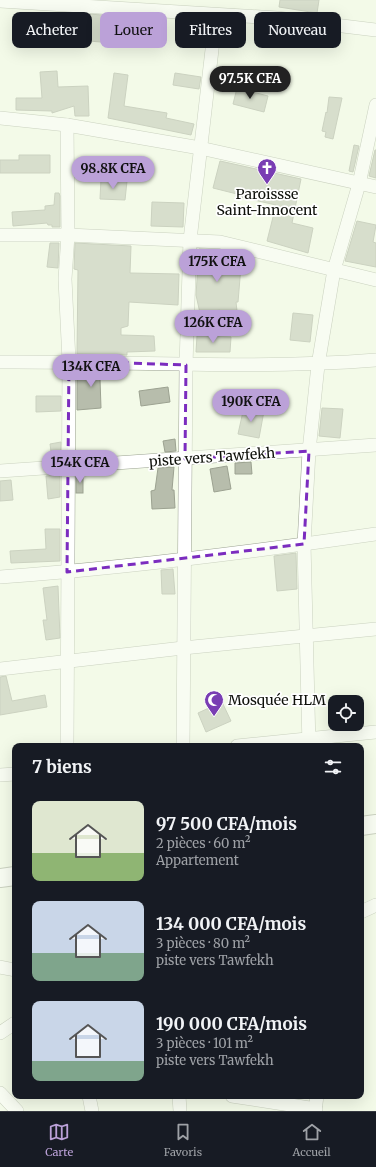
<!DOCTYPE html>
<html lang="fr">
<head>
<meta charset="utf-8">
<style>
	body { margin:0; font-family:Merriweather,serif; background:#242831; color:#f1f3f6; height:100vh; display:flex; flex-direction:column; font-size:15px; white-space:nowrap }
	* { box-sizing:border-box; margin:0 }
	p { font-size:13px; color:#9ea1a6 }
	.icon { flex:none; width:22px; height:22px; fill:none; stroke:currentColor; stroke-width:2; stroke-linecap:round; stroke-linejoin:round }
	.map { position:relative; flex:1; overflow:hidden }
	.side { position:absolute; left:12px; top:743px; width:352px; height:356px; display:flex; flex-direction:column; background:#171b24; border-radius:8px; box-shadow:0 4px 16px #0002 }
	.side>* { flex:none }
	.guide { position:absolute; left:12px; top:12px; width:352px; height:36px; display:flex; gap:8px }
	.buttons { position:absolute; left:328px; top:695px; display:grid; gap:8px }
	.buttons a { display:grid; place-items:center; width:36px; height:36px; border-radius:8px; background:#171b24; box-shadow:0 4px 16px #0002; font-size:20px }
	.price { position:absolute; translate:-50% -34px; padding:0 9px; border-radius:14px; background:#bba1d8; color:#111; font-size:13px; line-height:26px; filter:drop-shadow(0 1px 2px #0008) }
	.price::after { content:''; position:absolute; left:50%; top:24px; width:12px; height:9px; margin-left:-6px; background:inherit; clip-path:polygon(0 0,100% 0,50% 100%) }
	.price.selected { background:#222; color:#fff }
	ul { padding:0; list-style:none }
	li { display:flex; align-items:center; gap:12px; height:100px; padding:0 20px }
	li span { display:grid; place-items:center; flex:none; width:112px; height:80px; border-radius:8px; color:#555 }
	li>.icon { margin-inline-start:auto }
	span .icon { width:48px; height:48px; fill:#fffc; stroke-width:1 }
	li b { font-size:17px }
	h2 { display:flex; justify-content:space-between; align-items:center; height:48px; padding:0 20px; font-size:17px }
	.chip { padding:0 14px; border-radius:8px; background:#171b24; box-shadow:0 4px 16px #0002; font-size:14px; line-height:36px }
	.chip.selected { background:#bba1d8; color:#111 }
	.menu { display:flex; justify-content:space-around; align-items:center; height:56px; border-top:1px solid #363941; background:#171b24; font-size:11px; color:#9ea1a6 }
	.menu a { display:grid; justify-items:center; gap:2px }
	.menu .selected { color:#bba1d8 }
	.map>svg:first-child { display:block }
</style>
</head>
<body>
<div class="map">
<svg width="376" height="1111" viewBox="0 0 376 1111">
	<rect width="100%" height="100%" fill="#f3fae8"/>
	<g fill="#b7bdac" stroke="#9ca291">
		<polygon points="280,0 319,0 317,13 279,7"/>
		<polygon points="89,14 114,16 113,26 102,25 101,42 76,40 77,26 88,27"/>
		<polygon points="57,71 58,87 88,86 89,116 75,116 74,106 52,113 52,111 16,110 16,98 42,98 40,72"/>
		<polygon points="114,73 128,75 124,106 167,113 166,118 194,124 191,135 108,118"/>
		<polygon points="175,73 201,77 199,89 173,85"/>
		<polygon points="237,88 268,96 264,112 233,104"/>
		<polygon points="329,97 342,98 333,139 325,137 326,132 322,131 326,112 327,113"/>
		<polygon points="354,145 359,146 353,172 349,171"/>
		<polygon points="375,150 376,150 376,178 369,176"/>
		<polygon points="19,155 50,155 50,173 0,173 0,160 19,160"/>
		<polygon points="220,161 301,179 292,223 313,228 308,253 267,241 276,205 236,196 237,194 213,188"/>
		<polygon points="101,179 127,181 125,200 100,199"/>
		<polygon points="55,193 59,193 60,196 60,227 52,227 52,225 48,225 47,223 13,226 12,212 45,210 45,206 54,205"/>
		<polygon points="152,202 184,203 183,227 151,226"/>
		<polygon points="357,221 376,225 373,242 376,243 376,267 345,261"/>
		<polygon points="50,243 59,243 58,268 47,267"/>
		<polygon points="75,243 131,246 130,273 179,274 178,305 129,302 128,326 121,328 121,335 154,336 155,351 127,352 127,355 77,354 78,270 74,269"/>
		<polygon points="199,249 222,251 221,264 241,266 238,302 236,302 237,311 220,313 220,310 200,313 196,295"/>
		<polygon points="293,313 313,315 310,342 290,340"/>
		<polygon points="197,336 231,337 230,352 196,352"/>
		<polygon points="77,370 114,371 113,379 100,379 101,408 77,410"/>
		<polygon points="168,387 170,402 141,406 139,391"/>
		<polygon points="36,396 61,396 61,411 36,412"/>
		<polygon points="244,407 264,411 259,438 238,434"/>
		<polygon points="322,408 343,409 340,438 319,436"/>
		<polygon points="175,439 176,451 165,452 163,441"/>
		<polygon points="61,442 60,459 52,459 50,444"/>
		<polygon points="251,462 252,474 235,474 235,463"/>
		<polygon points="227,466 231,489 214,492 210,469"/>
		<polygon points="174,467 172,490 174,490 175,508 152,509 151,491 155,490 158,468"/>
		<rect x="76" y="474" width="7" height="19"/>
		<polygon points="60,475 60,497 48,499 46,476"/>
		<polygon points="11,480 13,500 0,501 0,481"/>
		<polygon points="45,529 60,529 60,561 11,563 10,551 46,549"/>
		<polygon points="296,553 297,589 277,591 274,556"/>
		<polygon points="173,569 175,594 162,594 161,570"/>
		<polygon points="58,586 60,638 46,640 43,620 47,620 43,588"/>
		<polygon points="6,676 12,701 45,695 47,707 0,715 0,677"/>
		<polygon points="222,702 231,721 206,732 198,713"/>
	</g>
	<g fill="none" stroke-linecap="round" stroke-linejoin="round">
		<defs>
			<g id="street">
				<polyline points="0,1 277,18 376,30"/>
				<polyline points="0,118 67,125 200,148 376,187"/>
				<polyline points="67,125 68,235 65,279 69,361 67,746"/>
				<polyline points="0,235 68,235 220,242 376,280"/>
				<path d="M0,362C125,361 251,370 376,360"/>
				<polyline points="0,471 376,445"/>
				<path d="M0,577C126,568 251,552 376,534"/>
				<polyline points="0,669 183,648 376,629"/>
				<polyline points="183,746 186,365 190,240 216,15"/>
				<polyline points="237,746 376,732"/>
				<polyline points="309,746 304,544 309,451 318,365 334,270 359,184 376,105"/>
				<polyline points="0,775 15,774"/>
				<polyline points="361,912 376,905"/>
				<polyline points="0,967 15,970"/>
				<polyline points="0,1033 15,1023"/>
				<polyline points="0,1093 17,1111"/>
				<polyline points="89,1096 92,1111"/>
				<polyline points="179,1096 180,1111"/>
				<polyline points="232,1096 316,1109"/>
				<polyline points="315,1111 317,1096"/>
			</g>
			<g id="secondary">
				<polyline points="361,826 376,824"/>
				<polyline points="0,878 15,876"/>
			</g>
		</defs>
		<use href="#street" stroke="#9ba291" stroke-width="14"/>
		<use href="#secondary" stroke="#9ba291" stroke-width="20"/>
		<use href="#street" stroke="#fff" stroke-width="13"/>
		<use href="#secondary" stroke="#fff" stroke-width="18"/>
	</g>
	<path d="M0 0H376V1111H0ZM69,361L186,365L185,459L309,451L304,544L67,572Z" fill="#f3fae8" fill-opacity=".55" fill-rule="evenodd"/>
	<path fill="none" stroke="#7b2cbf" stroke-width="3" stroke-dasharray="8 5" stroke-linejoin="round" d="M69,361L186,365L185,459L309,451L304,544L67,572Z"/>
	<defs>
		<symbol id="church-pin" viewBox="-11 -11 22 30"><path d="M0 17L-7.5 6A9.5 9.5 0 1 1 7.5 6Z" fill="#793db3" stroke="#fff"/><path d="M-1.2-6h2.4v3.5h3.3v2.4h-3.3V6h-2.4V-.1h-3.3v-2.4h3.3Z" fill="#fff"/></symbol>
		<symbol id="mosque-pin" viewBox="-11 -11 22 30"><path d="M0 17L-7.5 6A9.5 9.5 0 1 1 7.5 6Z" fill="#793db3" stroke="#fff"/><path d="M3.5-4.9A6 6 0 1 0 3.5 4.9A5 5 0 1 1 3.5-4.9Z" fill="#fff"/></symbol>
	</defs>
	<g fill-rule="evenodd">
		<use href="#church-pin" x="256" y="157" width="22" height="30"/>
		<use href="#mosque-pin" x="203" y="689" width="22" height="30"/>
	</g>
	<g text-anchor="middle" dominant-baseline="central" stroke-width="3.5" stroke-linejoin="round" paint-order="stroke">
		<g font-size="14" fill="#0d0f09" stroke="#fff">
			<text x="267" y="194">Paroissse<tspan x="267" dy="16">Saint-Innocent</tspan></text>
			<text x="228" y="700" text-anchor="start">Mosquée HLM</text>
		</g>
		<g font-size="14" fill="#0d0f09" stroke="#fff">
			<text transform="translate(212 457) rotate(-4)">piste vers Tawfekh</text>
		</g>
	</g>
</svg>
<div class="buttons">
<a><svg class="icon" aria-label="locate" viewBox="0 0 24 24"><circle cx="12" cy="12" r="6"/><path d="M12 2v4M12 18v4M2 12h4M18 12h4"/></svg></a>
</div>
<b class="price selected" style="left:250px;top:100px">97.5K CFA</b>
<b class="price" style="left:113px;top:190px">98.8K CFA</b>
<b class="price" style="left:217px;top:283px">175K CFA</b>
<b class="price" style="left:213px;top:344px">126K CFA</b>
<b class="price" style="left:91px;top:388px">134K CFA</b>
<b class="price" style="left:251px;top:423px">190K CFA</b>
<b class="price" style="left:80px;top:484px">154K CFA</b>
<div class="guide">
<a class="chip">Acheter</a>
<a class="chip selected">Louer</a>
<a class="chip">Filtres</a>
<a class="chip">Nouveau</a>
</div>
<section class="side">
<h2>7 biens<svg class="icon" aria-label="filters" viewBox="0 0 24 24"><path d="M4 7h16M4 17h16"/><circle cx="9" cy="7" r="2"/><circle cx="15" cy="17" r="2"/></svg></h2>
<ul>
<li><span style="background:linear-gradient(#dfe7d0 65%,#8fb573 0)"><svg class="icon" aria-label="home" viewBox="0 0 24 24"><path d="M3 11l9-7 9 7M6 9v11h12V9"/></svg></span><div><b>97 500 CFA/mois</b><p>2 pièces · 60 m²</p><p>Appartement</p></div></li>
<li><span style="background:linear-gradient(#c9d6e8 65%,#7fa58c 0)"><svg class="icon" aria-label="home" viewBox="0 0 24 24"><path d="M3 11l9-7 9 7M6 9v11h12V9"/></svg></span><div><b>134 000 CFA/mois</b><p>3 pièces · 80 m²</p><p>piste vers Tawfekh</p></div></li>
<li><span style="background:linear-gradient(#c9d6e8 75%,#7fa58c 0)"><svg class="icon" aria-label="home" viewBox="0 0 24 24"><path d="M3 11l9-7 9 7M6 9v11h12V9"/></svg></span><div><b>190 000 CFA/mois</b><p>3 pièces · 101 m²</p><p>piste vers Tawfekh</p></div></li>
</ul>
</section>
</div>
<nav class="menu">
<a class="selected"><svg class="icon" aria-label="map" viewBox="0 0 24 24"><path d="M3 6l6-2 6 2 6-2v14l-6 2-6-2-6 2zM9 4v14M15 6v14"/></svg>Carte</a>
<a><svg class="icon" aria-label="saved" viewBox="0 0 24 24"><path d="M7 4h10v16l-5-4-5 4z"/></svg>Favoris</a>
<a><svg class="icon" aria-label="home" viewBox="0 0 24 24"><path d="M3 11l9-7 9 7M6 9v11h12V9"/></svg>Accueil</a>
</nav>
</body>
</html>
